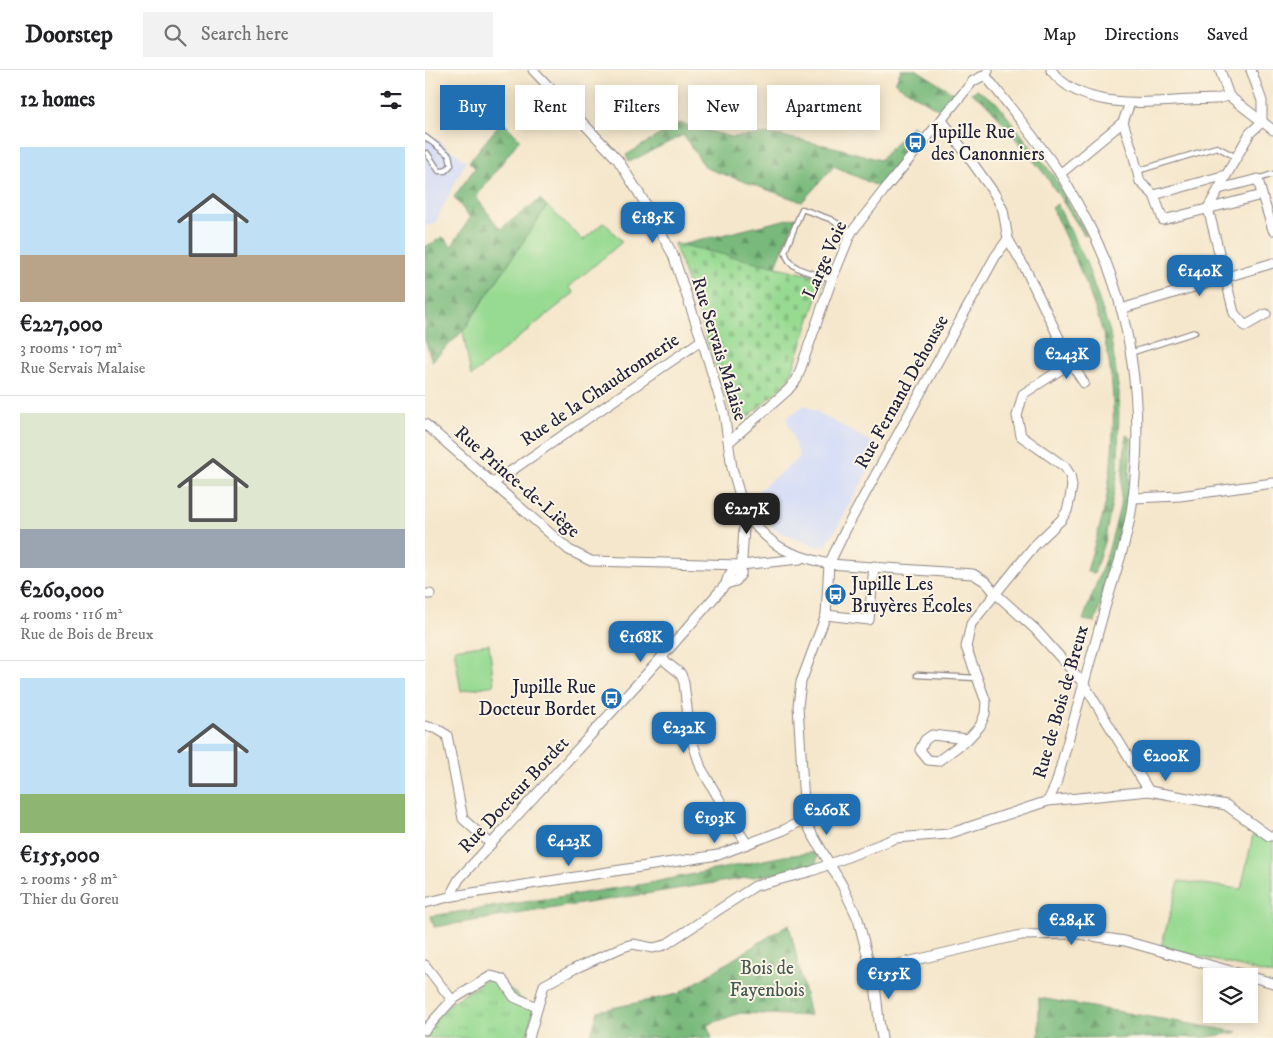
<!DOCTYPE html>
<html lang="en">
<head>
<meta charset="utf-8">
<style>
	body { margin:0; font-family:"IM FELL DW Pica",serif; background:#f2f2f2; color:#202124; height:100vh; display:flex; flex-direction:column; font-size:19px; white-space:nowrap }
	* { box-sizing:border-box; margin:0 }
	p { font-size:16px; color:#757577 }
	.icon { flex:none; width:28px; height:28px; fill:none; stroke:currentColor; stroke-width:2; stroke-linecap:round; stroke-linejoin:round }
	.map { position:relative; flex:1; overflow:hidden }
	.sheet { display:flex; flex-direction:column; background:#fff; width:425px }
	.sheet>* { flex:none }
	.banner { position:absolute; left:15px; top:15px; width:475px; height:45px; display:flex; gap:10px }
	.controls { position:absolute; left:778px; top:898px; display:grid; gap:10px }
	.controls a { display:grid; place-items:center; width:55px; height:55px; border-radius:0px; background:#fff; box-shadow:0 2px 12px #0003; font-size:25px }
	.price { position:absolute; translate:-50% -42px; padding:0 11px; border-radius:10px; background:#1f6fb2; color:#fff; font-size:16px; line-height:32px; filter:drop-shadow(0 1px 2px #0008) }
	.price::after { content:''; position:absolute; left:50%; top:30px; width:15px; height:11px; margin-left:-8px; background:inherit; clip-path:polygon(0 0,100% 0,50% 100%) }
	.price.active { background:#222; color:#fff }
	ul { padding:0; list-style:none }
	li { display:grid; align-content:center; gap:10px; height:265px; padding:0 20px }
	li+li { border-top:1px solid #e0e0e0 }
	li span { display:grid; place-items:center; height:155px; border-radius:0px; color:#555 }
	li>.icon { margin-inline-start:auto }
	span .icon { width:90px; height:90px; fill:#fffc; stroke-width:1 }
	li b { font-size:21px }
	h2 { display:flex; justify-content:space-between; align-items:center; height:60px; padding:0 20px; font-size:21px }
	.tag { padding:0 18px; border-radius:0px; background:#fff; box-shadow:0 2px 12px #0003; font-size:18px; line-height:45px }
	.tag.active { background:#1f6fb2; color:#fff }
	header { display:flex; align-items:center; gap:30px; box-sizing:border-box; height:70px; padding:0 25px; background:#fff; border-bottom:1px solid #e0e0e0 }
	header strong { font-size:24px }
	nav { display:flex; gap:28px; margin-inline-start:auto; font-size:18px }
	.search { width:350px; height:45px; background:#f2f2f2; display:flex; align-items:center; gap:12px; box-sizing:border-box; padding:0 18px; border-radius:0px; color:#757577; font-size:19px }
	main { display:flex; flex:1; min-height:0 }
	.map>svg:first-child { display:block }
</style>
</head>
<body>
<header>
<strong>Doorstep</strong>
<div class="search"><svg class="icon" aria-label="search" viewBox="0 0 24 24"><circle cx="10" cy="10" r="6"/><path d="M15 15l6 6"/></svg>Search here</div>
<nav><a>Map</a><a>Directions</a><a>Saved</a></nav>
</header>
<main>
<section class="sheet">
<h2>12 homes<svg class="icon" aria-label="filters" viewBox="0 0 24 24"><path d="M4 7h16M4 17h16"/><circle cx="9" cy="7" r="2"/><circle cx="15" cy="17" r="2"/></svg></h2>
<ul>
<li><span style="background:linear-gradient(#bfe0f5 70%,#b9a48a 0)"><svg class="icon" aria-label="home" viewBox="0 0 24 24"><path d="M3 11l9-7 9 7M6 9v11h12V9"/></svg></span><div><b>€227,000</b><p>3 rooms · 107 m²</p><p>Rue Servais Malaise</p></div></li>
<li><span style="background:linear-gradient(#dfe7d0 75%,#9aa5b1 0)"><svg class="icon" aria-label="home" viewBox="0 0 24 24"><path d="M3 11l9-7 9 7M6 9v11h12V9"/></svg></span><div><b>€260,000</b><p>4 rooms · 116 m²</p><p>Rue de Bois de Breux</p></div></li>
<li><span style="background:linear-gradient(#bfe0f5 75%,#8fb573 0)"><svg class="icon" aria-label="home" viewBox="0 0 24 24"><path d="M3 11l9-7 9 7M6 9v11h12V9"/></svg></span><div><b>€155,000</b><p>2 rooms · 58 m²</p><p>Thier du Goreu</p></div></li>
</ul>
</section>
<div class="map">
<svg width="848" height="968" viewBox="0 0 848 968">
	<defs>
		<pattern id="forest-firs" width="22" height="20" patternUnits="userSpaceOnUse" patternTransform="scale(1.25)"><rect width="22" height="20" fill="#79ba7c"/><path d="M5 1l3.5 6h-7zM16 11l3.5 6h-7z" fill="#639767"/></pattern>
		<pattern id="cemetery-stones" width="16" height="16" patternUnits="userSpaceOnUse" patternTransform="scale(1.25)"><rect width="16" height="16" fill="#97da92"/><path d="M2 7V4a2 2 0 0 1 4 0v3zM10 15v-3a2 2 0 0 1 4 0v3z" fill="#82bb7f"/></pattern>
		<pattern id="park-tufts" width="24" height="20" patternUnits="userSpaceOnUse" patternTransform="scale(1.25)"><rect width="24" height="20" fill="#97da92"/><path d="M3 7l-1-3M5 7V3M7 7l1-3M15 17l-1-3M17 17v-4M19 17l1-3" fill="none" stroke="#82bb7f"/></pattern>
	</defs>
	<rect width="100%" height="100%" fill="#fcf5e5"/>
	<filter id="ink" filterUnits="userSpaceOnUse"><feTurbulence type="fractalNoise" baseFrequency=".02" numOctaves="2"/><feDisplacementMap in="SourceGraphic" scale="10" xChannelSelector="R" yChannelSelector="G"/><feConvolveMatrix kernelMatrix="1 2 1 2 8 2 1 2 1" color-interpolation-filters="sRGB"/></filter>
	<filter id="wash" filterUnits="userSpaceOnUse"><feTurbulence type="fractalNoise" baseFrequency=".0096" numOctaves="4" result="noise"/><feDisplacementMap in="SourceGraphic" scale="20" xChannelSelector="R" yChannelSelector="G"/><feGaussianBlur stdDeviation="1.12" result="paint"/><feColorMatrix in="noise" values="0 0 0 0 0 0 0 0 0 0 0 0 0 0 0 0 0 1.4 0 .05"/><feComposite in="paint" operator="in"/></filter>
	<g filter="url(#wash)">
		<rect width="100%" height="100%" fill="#f5e7cc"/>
		<g fill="#d0daf9">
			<polygon points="0,61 41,91 9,155 0,155"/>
			<polygon points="380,335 456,378 402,475 393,477 349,460 326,427 375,387 361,348"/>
		</g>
		<g fill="#97da92" stroke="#5c7e66">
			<polygon points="122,136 158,170 179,152 197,172 144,217 149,223 46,306 38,261"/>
			<polygon points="64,574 69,615 36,621 29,579"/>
			<polygon points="829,761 848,769 848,905 736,877 754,811 816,819"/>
		</g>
		<g fill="url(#forest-firs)" stroke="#4e6e5c">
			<polygon points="476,0 492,0 532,25 514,40 470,13"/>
			<polygon points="552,20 571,32 628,105 662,165 660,166 621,106 564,36 546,23"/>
			<polygon points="77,51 95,69 51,127 75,159 115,129 122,136 38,261 7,291 0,270 0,177 18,167 27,176 45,148 29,127 50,98 44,92"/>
			<polygon points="254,53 307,67 346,64 413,78 455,90 487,56 497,63 454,117 409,96 377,132 281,98 258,65 204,92 201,85"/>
			<path d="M632,134L661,192L685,262L694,323L693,401L680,469L669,504L662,501C668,478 676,455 681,431C691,371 693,306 673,247C661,209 643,174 627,138Z"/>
			<polygon points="371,147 350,198 256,175"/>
			<polygon points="701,364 706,368 703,434 684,510 670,552 658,550 684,479 695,437"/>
			<polygon points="393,782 391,795 366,801 9,857 6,846 219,814 359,786"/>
			<polygon points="364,854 385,946 315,943 282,955 287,968 165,968 173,941 253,924"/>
			<polygon points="614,928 813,962 782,967 614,968"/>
		</g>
		<polygon fill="url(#cemetery-stones)" stroke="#5c7e66" points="249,173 399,208 366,305 360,314 321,349 308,347"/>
		<polygon fill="url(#park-tufts)" stroke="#5c7e66" points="64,908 73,910 108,938 104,959 100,968 0,968 0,962 26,933"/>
	</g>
	<g filter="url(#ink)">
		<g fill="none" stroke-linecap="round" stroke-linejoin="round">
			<defs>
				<g id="lane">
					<polyline points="0,67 24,85 26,95 20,101 14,101 2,83"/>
					<polyline points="712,101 792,77 811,87"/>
					<polyline points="833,109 848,104"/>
					<path d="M407,209C389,203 364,202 360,181L377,139L405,149L426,162"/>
					<polyline points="705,283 770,262"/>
					<polyline points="492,605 552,608"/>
				</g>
				<g id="street">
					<path d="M626,0C661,47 741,29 791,29L804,26"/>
					<polyline points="795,0 804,26 848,60"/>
					<polyline points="826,0 837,31 837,52"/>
					<path d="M560,5C585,37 611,69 634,102C645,119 655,138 664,155C707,237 719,336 708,427C704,466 690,504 679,541C663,599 647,656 631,714L623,731"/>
					<polyline points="517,50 569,123 578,140 583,169 602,202 646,293 598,324 592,346 596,366 640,397 645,405 647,416 645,428 642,441 636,450 610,475 546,554 541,577 561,632 560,644 555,656 543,669 513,691 503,690 495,680 500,670 507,665 543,669"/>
					<polyline points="698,52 708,83 715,112 729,125 738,150 837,125 833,109 794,119"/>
					<polyline points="837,52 825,63 783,138 809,243 820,256 841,244"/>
					<polyline points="635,104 698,52 705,33"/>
					<polyline points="729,125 801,105"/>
					<polyline points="837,125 848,160"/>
					<polyline points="696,239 848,193"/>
					<polyline points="646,293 659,313"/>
					<polyline points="0,354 144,480 166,491 316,495 375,489"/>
					<polyline points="304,372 363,320 372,309 407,209 426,163 460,119 548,11 560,5 563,1"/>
					<polyline points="67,414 277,270"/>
					<polyline points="708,428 755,426 848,413"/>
					<path d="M320,443C348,479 361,483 404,494L548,504L561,512L570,523L610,559L659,614L724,721"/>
					<path d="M301,514C303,504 307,500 316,495"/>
					<polyline points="0,524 5,524"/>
					<polyline points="401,545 444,550 449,496"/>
					<polyline points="236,588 256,604 259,613 265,664 276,698 304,746 322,774"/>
					<polyline points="0,656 12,659 22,665 38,749 66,774"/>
					<polyline points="28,826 28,820 34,809 236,588 301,514 311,511 316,504 320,443 307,398 299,343 280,280 248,185 220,133 193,90 108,0"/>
					<polyline points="0,833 28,826 293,785 359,760 380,749"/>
					<polyline points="0,895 27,930"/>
					<polyline points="448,895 461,897 596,865 653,864 700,871 848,913"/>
					<polyline points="0,960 27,930 66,906 77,909 89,927 112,937"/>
					<polyline points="104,968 119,915 149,899 198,877 208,874 228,878 240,875 330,816 387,801 471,768 523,764 623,731 724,721 801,735 844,766 848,766"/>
					<polyline points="457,968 454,951 448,895 443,888 433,849 417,815 386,762 380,749 373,636 376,612 401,545 404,494 422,457 570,187 583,169"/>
				</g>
			</defs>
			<use href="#lane" stroke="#8c8484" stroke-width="7"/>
			<use href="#street" stroke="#8c8484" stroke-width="11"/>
			<use href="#lane" stroke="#fff" stroke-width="4.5"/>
			<use href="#street" stroke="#fff" stroke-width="9"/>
		</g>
	</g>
	<defs>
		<symbol id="bus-disc" viewBox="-11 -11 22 22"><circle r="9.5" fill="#1f6fb2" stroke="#fcf5e5"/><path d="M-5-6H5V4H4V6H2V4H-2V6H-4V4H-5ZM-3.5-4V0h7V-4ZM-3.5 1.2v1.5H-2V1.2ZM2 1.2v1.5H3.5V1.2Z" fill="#fff"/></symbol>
	</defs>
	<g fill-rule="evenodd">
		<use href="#bus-disc" x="478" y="60" width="25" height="25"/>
		<use href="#bus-disc" x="398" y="512" width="25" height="25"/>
		<use href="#bus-disc" x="174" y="616" width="25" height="25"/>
	</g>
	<g text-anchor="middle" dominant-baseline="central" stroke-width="4" stroke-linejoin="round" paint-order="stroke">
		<g font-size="19" fill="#22223b" stroke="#fcf5e5" text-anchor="start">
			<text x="506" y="62">Jupille Rue<tspan x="506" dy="22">des Canonniers</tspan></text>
			<text x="426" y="514">Jupille Les<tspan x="426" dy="22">Bruyères Écoles</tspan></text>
			<text x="171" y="617" text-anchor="end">Jupille Rue<tspan x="171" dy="22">Docteur Bordet</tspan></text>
		</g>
		<g font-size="19" fill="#22223b" stroke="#fcf5e5">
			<text transform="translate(400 190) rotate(-66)">Large Voie</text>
			<text transform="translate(294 279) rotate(73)">Rue Servais Malaise</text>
			<text transform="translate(175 320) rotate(-34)">Rue de la Chaudronnerie</text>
			<text transform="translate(477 322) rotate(-61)">Rue Fernand Dehousse</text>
			<text transform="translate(92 412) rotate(41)">Rue Prince-de-Liège</text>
			<text transform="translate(636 632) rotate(-74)">Rue de Bois de Breux</text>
			<text transform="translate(89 725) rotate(-47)">Rue Docteur Bordet</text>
		</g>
		<g font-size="19" fill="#455955" stroke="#fcf5e5">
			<text x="342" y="898">Bois de<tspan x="342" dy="22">Fayenbois</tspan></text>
		</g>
	</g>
</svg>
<div class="controls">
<a><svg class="icon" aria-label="layers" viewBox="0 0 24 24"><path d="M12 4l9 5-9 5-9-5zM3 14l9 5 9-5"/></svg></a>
</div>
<b class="price" style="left:228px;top:174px">€185K</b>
<b class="price" style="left:775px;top:227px">€140K</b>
<b class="price" style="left:642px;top:310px">€243K</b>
<b class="price active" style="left:322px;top:465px">€227K</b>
<b class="price" style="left:216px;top:593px">€168K</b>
<b class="price" style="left:259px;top:684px">€232K</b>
<b class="price" style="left:741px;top:712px">€200K</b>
<b class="price" style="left:402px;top:766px">€260K</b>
<b class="price" style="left:290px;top:774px">€193K</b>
<b class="price" style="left:144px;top:797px">€423K</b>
<b class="price" style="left:647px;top:876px">€284K</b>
<b class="price" style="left:464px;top:930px">€155K</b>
<div class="banner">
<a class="tag active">Buy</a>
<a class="tag">Rent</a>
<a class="tag">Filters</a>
<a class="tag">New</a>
<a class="tag">Apartment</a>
</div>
</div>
</main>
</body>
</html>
